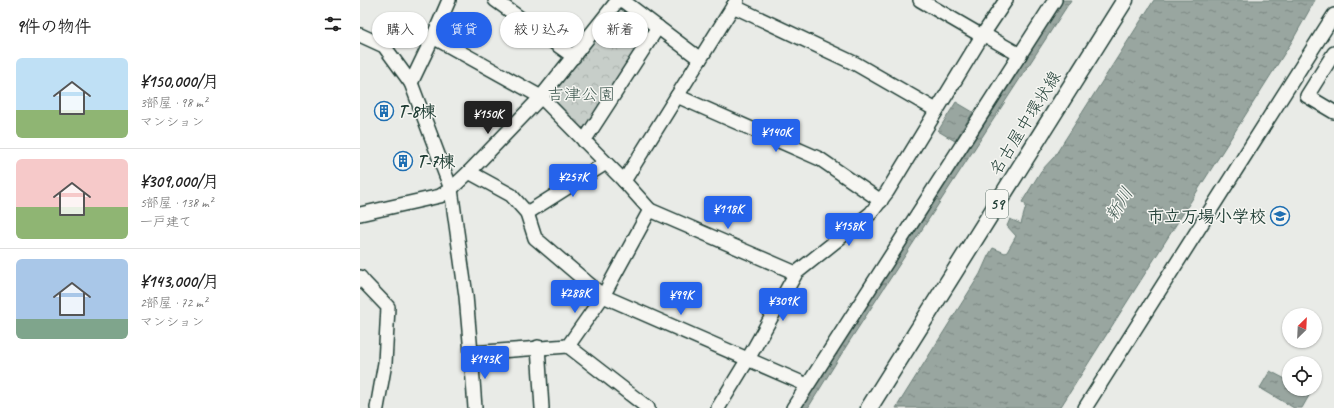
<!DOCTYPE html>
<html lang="ja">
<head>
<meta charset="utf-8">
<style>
	body { margin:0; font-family:Caveat,"Klee One",sans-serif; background:#f2f2f2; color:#222; height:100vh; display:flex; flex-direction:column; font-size:15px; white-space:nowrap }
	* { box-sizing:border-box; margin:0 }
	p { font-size:13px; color:#767676 }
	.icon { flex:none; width:22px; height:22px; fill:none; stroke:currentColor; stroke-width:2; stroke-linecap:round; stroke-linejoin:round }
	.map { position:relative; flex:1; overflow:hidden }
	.sheet { display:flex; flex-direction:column; background:#fff; width:360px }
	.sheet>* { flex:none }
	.banner { position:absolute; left:12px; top:12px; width:380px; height:36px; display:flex; gap:8px }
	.needle { width:26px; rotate:24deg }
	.controls { position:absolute; left:922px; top:308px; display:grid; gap:8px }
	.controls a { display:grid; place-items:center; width:40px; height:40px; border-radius:50%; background:#fff; box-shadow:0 1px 3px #0004; font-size:20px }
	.price { position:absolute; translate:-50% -34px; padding:0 9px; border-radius:4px; background:#2563eb; color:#fff; font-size:13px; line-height:26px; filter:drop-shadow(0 1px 2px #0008) }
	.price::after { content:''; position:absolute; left:50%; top:24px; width:12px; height:9px; margin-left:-6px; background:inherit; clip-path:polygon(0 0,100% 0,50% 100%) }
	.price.active { background:#222; color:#fff }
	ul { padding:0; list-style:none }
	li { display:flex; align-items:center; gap:12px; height:100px; padding:0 16px }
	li+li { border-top:1px solid #e0e0e0 }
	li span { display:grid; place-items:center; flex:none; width:112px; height:80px; border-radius:6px; color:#555 }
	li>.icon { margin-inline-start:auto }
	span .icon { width:48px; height:48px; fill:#fffc; stroke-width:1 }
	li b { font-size:17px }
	h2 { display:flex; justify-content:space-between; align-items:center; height:48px; padding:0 16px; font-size:17px }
	.tag { padding:0 14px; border-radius:18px; background:#fff; box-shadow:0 1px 3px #0004; font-size:14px; line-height:36px }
	.tag.active { background:#2563eb; color:#fff }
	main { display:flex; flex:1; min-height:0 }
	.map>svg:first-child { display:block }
</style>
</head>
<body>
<main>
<section class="sheet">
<h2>9件の物件<svg class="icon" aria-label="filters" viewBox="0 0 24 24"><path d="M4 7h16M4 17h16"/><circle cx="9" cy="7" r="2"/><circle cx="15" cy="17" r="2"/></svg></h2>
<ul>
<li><span style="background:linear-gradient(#bfe0f5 65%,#8fb573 0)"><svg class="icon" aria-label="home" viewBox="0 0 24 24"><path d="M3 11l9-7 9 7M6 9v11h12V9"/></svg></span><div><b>¥150,000/月</b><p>3部屋 · 98 m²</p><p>マンション</p></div></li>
<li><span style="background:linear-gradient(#f6c9c9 60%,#8fb573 0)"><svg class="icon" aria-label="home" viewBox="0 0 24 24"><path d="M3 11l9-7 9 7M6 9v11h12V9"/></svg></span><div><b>¥309,000/月</b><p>5部屋 · 138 m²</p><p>一戸建て</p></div></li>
<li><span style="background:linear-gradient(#a9c7e8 75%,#7fa58c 0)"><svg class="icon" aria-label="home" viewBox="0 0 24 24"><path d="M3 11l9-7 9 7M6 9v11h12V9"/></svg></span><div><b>¥143,000/月</b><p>2部屋 · 72 m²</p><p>マンション</p></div></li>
</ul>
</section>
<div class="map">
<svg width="974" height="408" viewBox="0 0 974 408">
	<defs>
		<pattern id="forest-crowns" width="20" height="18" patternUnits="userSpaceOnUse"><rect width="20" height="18" fill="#c7cec9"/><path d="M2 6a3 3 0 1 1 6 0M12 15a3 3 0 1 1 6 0" fill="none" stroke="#aab2ad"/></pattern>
		<pattern id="water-ripples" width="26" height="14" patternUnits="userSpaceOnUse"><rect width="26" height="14" fill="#99a6a0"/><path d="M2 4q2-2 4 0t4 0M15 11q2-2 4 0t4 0" fill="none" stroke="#7c8883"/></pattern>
	</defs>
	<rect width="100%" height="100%" fill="#e9ebe7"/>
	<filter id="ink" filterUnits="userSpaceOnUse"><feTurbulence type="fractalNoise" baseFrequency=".025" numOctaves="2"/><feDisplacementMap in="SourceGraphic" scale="8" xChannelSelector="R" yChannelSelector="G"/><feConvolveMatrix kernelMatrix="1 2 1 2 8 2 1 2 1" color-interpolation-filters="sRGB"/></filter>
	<g filter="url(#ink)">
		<polygon fill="url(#forest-crowns)" stroke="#73867e" points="258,9 264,9 287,27 288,33 227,127 220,128 192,98 192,93"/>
		<g fill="url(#water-ripples)" stroke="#687c75">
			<polygon points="699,0 711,0 487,345 448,408 438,408"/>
			<polygon points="794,0 955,0 931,43 700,408 536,408 620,274 628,256 633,248 645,253 647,252 656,236 647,226 650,219 661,224 666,206 665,204 662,202 681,171 694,157"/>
			<polygon points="596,102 613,112 595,141 578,131"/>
			<polygon points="910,371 929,381 929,389 942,389 950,394 942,408 934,408 900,388"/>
		</g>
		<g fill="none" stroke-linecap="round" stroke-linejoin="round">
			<defs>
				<g id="minor">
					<polyline points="89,0 73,37 181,97 264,181 290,210 436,273"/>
					<polyline points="135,0 214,57"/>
					<polyline points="262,0 340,59"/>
					<polyline points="560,0 622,36"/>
					<polyline points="373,6 496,64 576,110"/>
					<polyline points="623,34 660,55"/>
					<polyline points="0,35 24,46 51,83 91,189 106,296 111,353 115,408"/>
					<polyline points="974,53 947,96 974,112"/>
					<polyline points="51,83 73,37"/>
					<polyline points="317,96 460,159 521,201"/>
					<polyline points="224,141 298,27"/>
					<polyline points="109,172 151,195 167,213 175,238 243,296 447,385"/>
					<polyline points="264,181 377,0"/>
					<polyline points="167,213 246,163"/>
					<polyline points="0,214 80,196 91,189 109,172 181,97 258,0"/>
					<polyline points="0,277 5,283 28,307 25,363 17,408"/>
					<polyline points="208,346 243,296 290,210"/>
					<polyline points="178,347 182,408"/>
					<polyline points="111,353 208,346 288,408"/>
					<polyline points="358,408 388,359 436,273 511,213 527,192 622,36 646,0"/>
					<polyline points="433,408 695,0"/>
					<polyline points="725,408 974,15"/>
				</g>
				<polyline id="major" points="509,408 765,0"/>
			</defs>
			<use href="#minor" stroke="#1f3d34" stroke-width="16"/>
			<use href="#major" stroke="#1f3d34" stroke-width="19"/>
			<use href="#minor" stroke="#f6f6f2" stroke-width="13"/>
			<use href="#major" stroke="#f6f6f2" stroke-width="16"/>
		</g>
	</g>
	<defs>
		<symbol id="building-ring" viewBox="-11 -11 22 22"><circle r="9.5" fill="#f6f6f2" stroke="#1f6fb2" stroke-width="1.5"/><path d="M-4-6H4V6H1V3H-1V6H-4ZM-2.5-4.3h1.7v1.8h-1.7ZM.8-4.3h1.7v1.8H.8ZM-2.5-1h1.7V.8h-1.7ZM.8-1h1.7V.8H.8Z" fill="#1f6fb2"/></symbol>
		<symbol id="school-ring" viewBox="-11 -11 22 22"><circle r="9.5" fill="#f6f6f2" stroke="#1f6fb2" stroke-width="1.5"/><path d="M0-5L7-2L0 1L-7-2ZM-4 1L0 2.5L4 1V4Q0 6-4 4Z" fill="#1f6fb2"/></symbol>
	</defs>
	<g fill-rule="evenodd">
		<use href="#building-ring" x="13" y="100" width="22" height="22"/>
		<use href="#building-ring" x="32" y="150" width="22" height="22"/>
		<use href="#school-ring" x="909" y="205" width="22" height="22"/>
	</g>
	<g text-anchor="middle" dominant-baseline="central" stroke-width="3" stroke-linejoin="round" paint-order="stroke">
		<rect fill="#f6f6f2" stroke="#60746d" stroke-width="1" x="626" y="190" width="22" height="28" rx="3"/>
		<g font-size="16" font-weight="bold" fill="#1f3d34">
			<text x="637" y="204">59</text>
		</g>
		<g font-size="17" fill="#415a52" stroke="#f6f6f2">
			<text x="221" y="94">吉津公園</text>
		</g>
		<g font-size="17" font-weight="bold" fill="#1f3d34" stroke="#f6f6f2" text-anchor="start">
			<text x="38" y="111">T-8棟</text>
			<text x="57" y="161">T-7棟</text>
			<text x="906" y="216" text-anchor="end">市立万場小学校</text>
		</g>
		<g font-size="17" fill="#1f3d34" stroke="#f6f6f2">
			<text transform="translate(665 123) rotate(-58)">名古屋中環状線</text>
		</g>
		<g font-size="18" font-style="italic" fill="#445c54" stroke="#f6f6f2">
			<text transform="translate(759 204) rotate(-58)">新川</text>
		</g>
	</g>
</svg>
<div class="controls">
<a><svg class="needle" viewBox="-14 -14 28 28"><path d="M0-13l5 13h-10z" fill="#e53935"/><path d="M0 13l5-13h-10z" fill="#767676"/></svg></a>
<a><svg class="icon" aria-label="locate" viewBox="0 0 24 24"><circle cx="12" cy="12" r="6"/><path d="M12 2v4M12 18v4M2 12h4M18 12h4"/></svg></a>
</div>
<b class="price active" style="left:128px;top:135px">¥150K</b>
<b class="price" style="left:416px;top:153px">¥140K</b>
<b class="price" style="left:213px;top:198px">¥257K</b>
<b class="price" style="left:368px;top:230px">¥118K</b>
<b class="price" style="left:489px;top:247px">¥158K</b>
<b class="price" style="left:215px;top:314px">¥288K</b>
<b class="price" style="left:321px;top:316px">¥99K</b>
<b class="price" style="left:423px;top:322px">¥309K</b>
<b class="price" style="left:125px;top:380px">¥143K</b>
<div class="banner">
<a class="tag">購入</a>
<a class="tag active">賃貸</a>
<a class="tag">絞り込み</a>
<a class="tag">新着</a>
</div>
</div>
</main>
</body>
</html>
